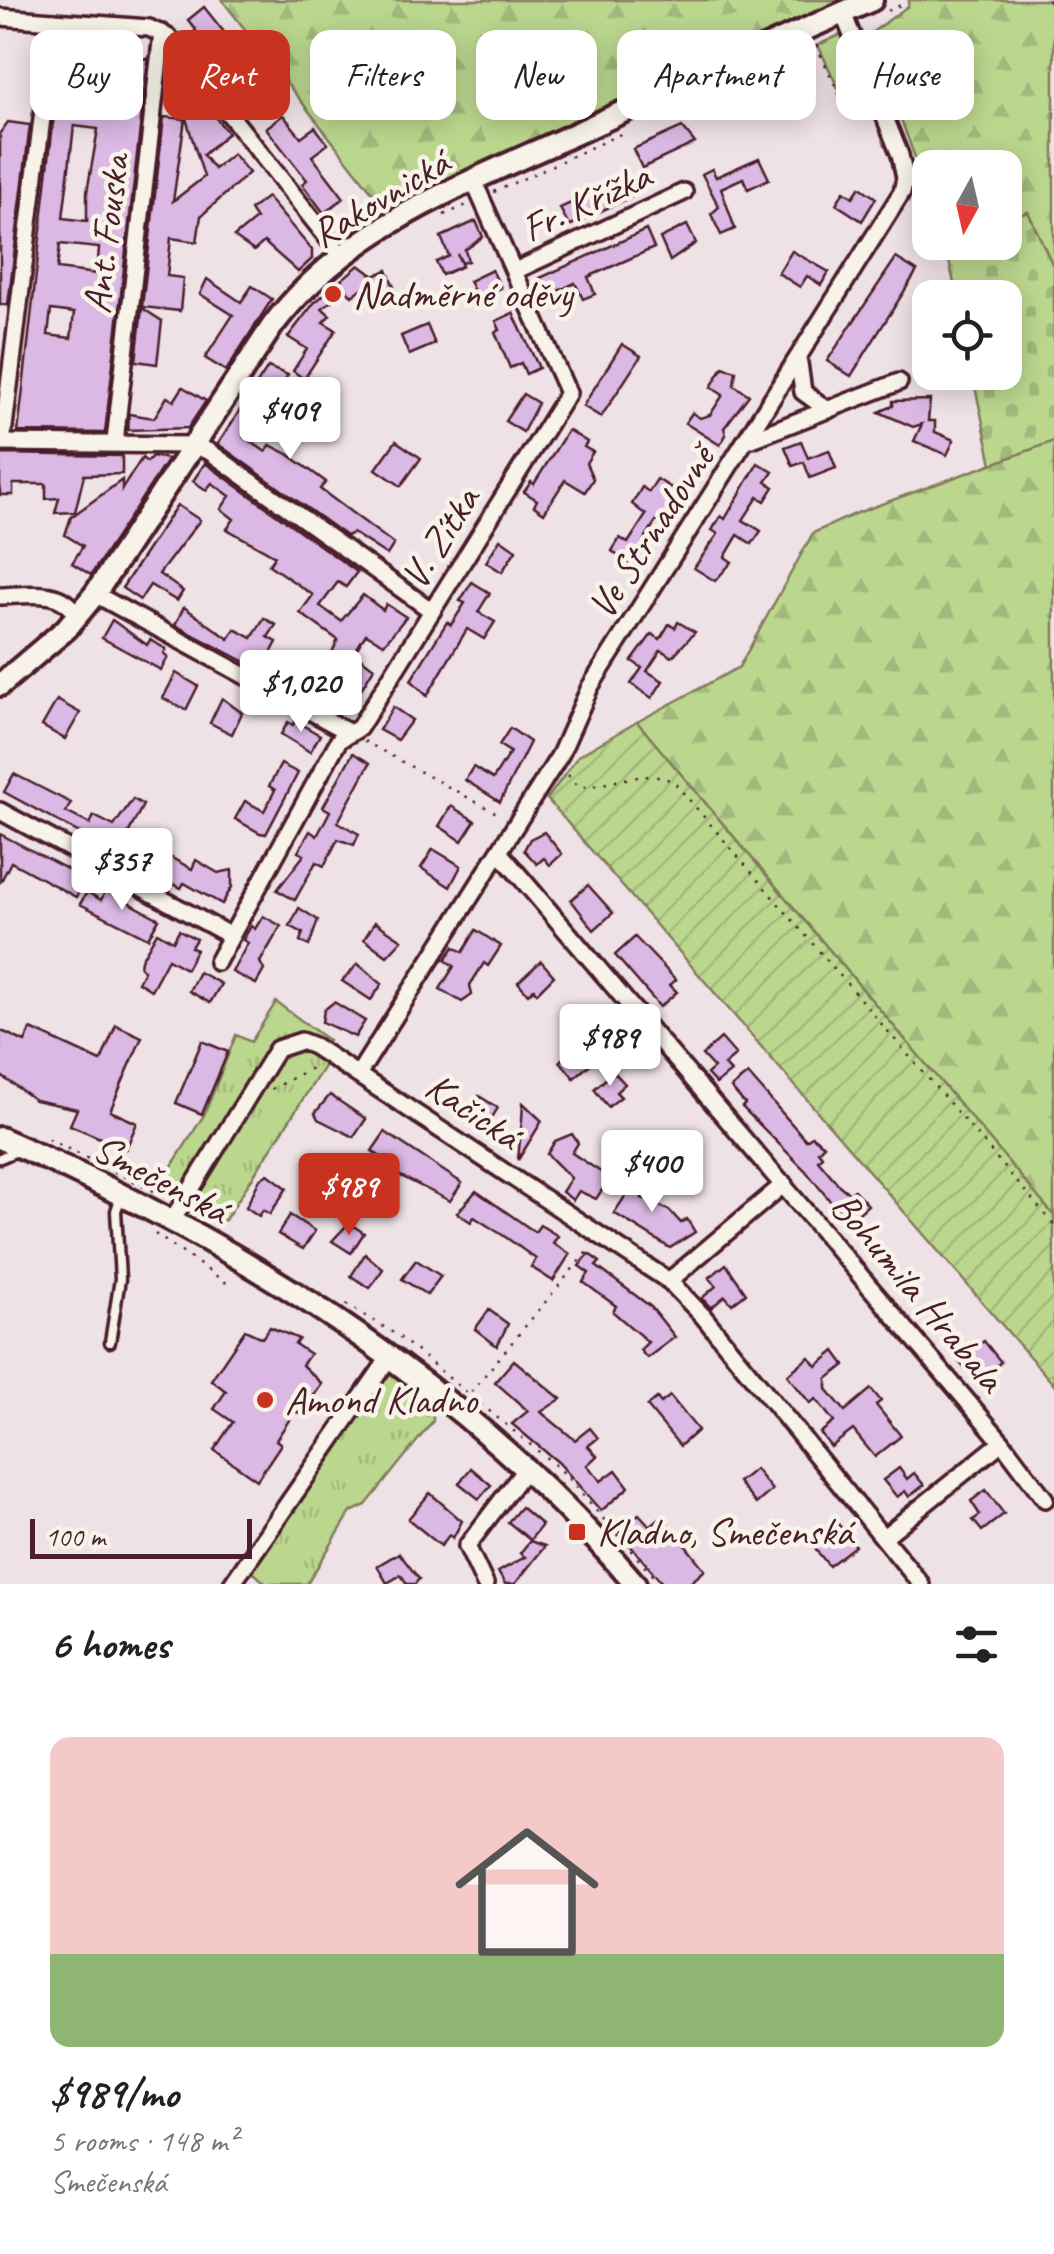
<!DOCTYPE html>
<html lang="en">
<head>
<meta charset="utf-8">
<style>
	body { margin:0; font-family:Caveat,sans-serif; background:#f6f6f6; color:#222; height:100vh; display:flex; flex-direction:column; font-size:38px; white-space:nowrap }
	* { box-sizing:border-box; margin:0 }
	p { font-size:32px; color:#767676 }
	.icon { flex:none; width:55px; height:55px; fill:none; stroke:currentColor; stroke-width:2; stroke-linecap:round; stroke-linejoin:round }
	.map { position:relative; height:1584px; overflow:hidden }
	.sheet { display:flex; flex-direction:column; background:#fff; flex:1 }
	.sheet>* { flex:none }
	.top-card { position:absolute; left:30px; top:30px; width:995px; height:90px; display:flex; gap:20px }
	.needle { width:65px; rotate:188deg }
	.controls { position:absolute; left:912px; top:150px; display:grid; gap:20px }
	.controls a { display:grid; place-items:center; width:110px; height:110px; border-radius:20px; background:#fff; box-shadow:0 5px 25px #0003; font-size:50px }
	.scale { position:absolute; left:30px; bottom:25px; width:222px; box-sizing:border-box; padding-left:10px; border:5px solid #4a1f2b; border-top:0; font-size:28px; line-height:35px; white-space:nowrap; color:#4a1f2b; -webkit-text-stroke:8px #f7f3e8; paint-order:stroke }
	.price { position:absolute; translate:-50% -85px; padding:0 22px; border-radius:10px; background:#fff; color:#222; font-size:32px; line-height:65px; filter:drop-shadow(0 2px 5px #0008) }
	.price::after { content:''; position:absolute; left:50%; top:60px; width:30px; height:22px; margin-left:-15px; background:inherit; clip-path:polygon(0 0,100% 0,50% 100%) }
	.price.active { background:#c8321e; color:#fff }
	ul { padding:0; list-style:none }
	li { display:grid; align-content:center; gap:20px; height:530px; padding:0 50px }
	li+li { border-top:2px solid #e0e0e0 }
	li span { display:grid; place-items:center; height:310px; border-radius:20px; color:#555 }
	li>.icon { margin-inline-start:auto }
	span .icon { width:180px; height:180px; fill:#fffc; stroke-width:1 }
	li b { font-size:42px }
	h2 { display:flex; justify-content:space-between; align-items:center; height:120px; padding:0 50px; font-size:42px }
	.pill { padding:0 35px; border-radius:20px; background:#fff; box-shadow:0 5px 25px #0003; font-size:35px; line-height:90px }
	.pill.active { background:#c8321e; color:#fff }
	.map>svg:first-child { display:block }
</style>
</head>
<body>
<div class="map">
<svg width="1054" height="1584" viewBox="0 0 1054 1584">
	<defs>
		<pattern id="grass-tufts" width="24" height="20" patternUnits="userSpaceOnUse" patternTransform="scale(2.5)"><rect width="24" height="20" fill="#bbd78e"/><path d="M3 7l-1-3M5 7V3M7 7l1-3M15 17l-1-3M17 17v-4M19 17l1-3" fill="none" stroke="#a2b87b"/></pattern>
		<pattern id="forest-firs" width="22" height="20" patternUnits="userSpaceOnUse" patternTransform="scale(2.5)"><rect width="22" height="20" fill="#bbd78e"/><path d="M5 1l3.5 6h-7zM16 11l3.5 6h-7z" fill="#a2b87b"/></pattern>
		<pattern id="cemetery-stones" width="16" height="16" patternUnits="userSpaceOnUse" patternTransform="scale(2.5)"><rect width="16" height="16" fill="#bbd78e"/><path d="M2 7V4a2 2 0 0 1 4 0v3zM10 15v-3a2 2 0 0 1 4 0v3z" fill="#a2b87b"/></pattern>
		<pattern id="garden-furrows" width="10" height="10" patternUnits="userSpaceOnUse" patternTransform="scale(2.5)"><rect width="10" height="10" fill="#bbd78e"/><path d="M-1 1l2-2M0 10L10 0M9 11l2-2" fill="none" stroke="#a2b87b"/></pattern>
	</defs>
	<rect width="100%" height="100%" fill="#efe2e7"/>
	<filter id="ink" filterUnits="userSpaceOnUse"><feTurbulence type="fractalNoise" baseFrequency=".01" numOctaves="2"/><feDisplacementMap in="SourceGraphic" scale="20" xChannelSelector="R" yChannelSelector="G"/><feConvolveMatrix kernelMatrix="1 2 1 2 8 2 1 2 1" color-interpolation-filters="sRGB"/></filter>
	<g filter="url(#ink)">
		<g fill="url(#grass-tufts)" stroke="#827b5c" stroke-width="2.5">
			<polygon points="842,34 861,82 844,90 838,88 818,45"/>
			<polygon points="276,1002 328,1040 326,1043 296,1034 271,1045 176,1196 160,1185 204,1115 236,1035 251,1042"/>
			<polygon points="303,1049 325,1065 225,1220 215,1224 191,1203 279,1059 289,1051"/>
			<polygon points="398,1371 432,1401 433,1421 366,1505 351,1512 307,1584 266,1584 252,1571 384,1375"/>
		</g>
		<g fill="url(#forest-firs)" stroke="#827b5c" stroke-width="2.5">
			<polygon points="222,0 845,0 400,204 383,206"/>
			<polygon points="909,0 1054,0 1054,268 1028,212 1005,220 1005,168 930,168 930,199 870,34 908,6"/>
			<polygon points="1054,441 1054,1216 637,722 739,667 813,533 857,513"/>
		</g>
		<polygon fill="url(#cemetery-stones)" stroke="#827b5c" stroke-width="2.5" points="1028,212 1054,268 1054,441 992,464 972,373 1005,372 1005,298 957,297 945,243 1005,242 1005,220"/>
		<polygon fill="url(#garden-furrows)" stroke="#827b5c" stroke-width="2.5" points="637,722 1054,1216 1054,1385 547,799 578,756"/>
		<g fill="#dbb9e4" stroke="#4a1f2b" stroke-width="2.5" fill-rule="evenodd">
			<polygon points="204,7 228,37 212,50 204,40 198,44 191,35 196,30 188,20"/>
			<path d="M98,41L117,43L115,56L148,59L105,433L18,432L55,106L95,111L102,102L120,105L123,80L66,71L63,42L98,46ZM74,126L98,129L87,192V221L63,218ZM60,244L99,248L97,274L57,269ZM51,310L74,313L71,338L48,335Z"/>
			<polygon points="240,69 265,100 248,115 224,83"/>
			<polygon points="783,74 786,79 795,75 808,105 790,113 770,80"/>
			<polygon points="202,101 228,133 203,155 214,169 233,154 249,173 201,216 197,242 171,238 167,276 183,278 180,311 142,307 164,117 185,119 173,201 204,177 185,115"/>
			<polygon points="283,115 301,137 315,127 328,144 312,156 344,198 324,213 302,184 307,180 266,128"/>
			<polygon points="8,122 30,125 8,305 0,305 0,133"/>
			<polygon points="682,127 695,143 642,168 633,149"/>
			<polygon points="759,158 769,179 748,189 743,178 721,188 735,229 721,235 711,214 719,207 702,174 712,169 716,177"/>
			<polygon points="622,179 631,197 569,226 560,208"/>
			<polygon points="860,187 876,198 862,221 836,204 844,191 853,197"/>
			<polygon points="267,197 312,250 312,259 298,272 264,242 254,251 234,237 256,219 250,210"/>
			<polygon points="476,221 483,237 465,250 468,261 462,263 457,254 462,266 442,275 436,262 449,256 441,237"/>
			<polygon points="687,225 696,243 670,261 660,238"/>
			<polygon points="646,230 654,248 588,277 595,294 583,299 575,283 544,298 540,278"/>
			<polygon points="792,251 829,272 821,285 807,276 800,287 778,273"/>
			<polygon points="896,258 917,271 851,376 827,361"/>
			<polygon points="359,265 374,276 387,270 398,297 372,307 364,287 352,296 347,290 322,308 330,315 323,322 336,330 304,379 293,371 307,349 288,337 314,303"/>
			<polygon points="492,270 501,288 478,299 469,281"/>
			<polygon points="207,279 241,302 252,286 272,299 226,371 205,358 233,315 200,294"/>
			<polygon points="142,308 162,321 157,364 136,361"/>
			<polygon points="513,313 539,368 526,374 521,363 510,368 495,332 500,330 496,321"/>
			<polygon points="427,325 435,344 409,355 401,336"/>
			<polygon points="622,344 641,356 601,417 583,406"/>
			<polygon points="268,367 288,375 275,396 287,404 278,416 284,420 276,432 258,420 244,437 266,452 270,445 288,454 326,482 320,489 394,544 387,555 353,533 346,536 218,444"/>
			<polygon points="723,367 736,371 734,385 749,395 724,428 726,435 720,445 685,423 692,413 700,418 710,415 723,395 711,387"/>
			<polygon points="183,387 206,401 188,428 128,430 129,414 154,418 167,397 174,401"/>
			<polygon points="523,394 538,403 523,432 505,421"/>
			<polygon points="930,400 928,421 935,421 935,432 954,440 947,455 914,441 922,424 913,427 879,412 893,406 893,401"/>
			<polygon points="568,430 587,442 584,447 593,452 586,463 593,479 585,492 565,480 544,513 534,506 537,500 524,492 531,482 534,484"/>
			<polygon points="396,441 421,458 401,486 376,469"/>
			<polygon points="801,441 808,458 829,450 836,468 810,478 804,462 793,466 785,447"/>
			<polygon points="0,454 122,456 122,474 84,475 75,512 55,513 59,498 46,499 46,484 13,484 13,495 0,495"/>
			<polygon points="152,456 168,459 91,575 72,563 83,546 65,535 71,517 122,480 122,489 142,458 147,462"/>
			<polygon points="205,463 357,572 346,587 338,582 320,606 341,621 363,595 383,610 386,604 406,617 384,644 366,634 354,653 374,668 348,710 329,704 331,700 309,686 305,693 175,625 184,607 229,639 235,629 252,638 264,618 276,625 268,637 277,642 269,657 291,668 294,662 301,666 304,661 323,671 338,640 300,613 313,595 269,565 275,556 227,529 234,519 221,509 230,496 212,483 206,490 193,481"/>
			<polygon points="758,463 773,472 766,482 774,487 765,501 758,497 743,520 761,531 752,544 738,535 725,557 732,562 715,581 694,568 718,534 712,530 721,516 725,519"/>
			<polygon points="657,479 678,492 670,505 676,509 666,525 656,521 644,540 651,544 637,572 612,551 620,538 628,543 646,515 632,504 642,487 649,492"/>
			<polygon points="177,505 200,520 159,574 183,591 177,601 150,585 140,600 122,588"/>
			<polygon points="500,539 516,550 502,572 486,562"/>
			<polygon points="472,582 490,593 478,612 495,622 484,639 467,629 427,696 411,680 447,622 451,625 465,603 460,601"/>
			<polygon points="112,620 147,645 150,640 166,649 164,654 168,657 161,670 102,638"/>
			<polygon points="678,622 695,632 672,657 661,650 647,671 663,681 652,698 631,684 642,668 632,661 652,634 660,639 669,624 675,628"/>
			<polygon points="176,673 198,686 186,710 163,698"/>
			<polygon points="222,698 242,713 232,734 210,723"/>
			<polygon points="57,700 80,713 65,739 42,726"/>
			<polygon points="393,707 412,720 397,740 379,730"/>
			<polygon points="295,721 320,735 310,752 281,734 288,722 293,725"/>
			<polygon points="510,728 530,742 500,802 465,780 473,767 493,779 510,752 499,745"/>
			<polygon points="353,753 370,763 338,822 359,834 354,845 338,839 324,866 316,862 295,900 277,890 304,855 298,852 310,831 317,836 330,811 323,807"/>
			<polygon points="281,764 298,773 266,834 260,833 235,819 245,801 264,811 275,790 269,786"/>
			<polygon points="14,774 71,803 66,812 90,824 94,816 114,826 133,799 143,805 128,834 192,869 196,860 218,873 232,870 232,887 222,904 184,883 181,888 4,792"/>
			<polygon points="451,806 475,821 462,841 439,826"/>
			<polygon points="544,832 562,854 550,865 544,858 537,864 524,850 530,839"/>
			<polygon points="0,834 86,879 76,897 11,862 0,883"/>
			<polygon points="433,849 461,866 450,887 421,868"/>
			<polygon points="588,885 613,913 594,930 571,900"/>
			<polygon points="106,890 159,919 148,938 80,904 87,892 101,900"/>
			<polygon points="299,908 318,920 309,946 300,941 303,933 290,926"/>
			<polygon points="263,916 281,926 260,962 264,970 256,984 232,972 248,943 243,940 251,926 255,929"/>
			<polygon points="375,922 402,940 387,956 364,939"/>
			<polygon points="179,930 196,939 191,947 196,950 186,969 168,959 151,990 138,982 144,970 140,967 141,960 157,932 173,941"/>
			<polygon points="476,930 501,946 488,966 484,963 470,985 472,995 462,1002 440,989 454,966 445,960 454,947 463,952"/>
			<polygon points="635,937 676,980 670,985 677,992 660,1007 615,955"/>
			<polygon points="541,961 554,976 537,993 534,989 528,994 518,982"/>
			<polygon points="358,964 382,984 371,1000 342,981"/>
			<polygon points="199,972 221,984 210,1003 189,991"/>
			<polygon points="334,1002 365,1021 355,1037 322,1022 324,1010"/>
			<polygon points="116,1025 142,1037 110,1111 137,1123 126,1149 70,1125 77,1109 35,1100 0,1075 0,1030 25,1042 31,1029 101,1061"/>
			<polygon points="721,1038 736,1055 724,1065 731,1072 716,1084 707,1074 714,1068 702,1055"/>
			<polygon points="202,1041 228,1052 202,1114 176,1103"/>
			<polygon points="580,1044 601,1045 596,1050 601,1055 574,1078 560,1061"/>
			<polygon points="614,1072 625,1084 616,1092 621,1097 608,1107 594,1089"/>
			<polygon points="748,1074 806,1140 812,1136 824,1145 818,1151 822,1156 818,1160 840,1186 850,1194 854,1190 868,1205 848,1223 805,1170 742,1107 745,1104 731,1088"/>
			<polygon points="330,1095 366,1119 354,1137 318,1119 315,1113"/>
			<polygon points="479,1096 498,1108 486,1127 467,1114"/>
			<polygon points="523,1103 542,1121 518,1160 522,1119"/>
			<polygon points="385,1132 462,1183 450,1201 383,1167 387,1161 372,1151"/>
			<polygon points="572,1134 578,1143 572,1153 610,1178 596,1199 579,1191 573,1200 562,1192 571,1178 547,1154 555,1141"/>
			<polygon points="642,1171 654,1179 642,1198 669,1210 681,1223 687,1219 695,1232 670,1248 614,1213"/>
			<polygon points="268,1174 287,1188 270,1214 263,1210 259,1216 246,1207 260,1179"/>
			<polygon points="476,1191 535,1232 540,1225 558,1236 553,1243 570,1254 553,1281 531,1267 536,1259 504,1236 474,1217 471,1222 457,1213"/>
			<polygon points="290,1215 315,1231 303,1249 278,1234"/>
			<polygon points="349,1223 364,1233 351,1253 332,1241"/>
			<polygon points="365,1254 383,1269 370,1288 351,1276"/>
			<polygon points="589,1254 600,1262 596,1266 651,1307 675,1337 647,1358 640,1350 648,1342 613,1312 616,1306 583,1282 589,1273 579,1266"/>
			<polygon points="416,1260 441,1276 427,1295 402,1279"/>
			<polygon points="726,1264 746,1293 732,1304 725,1296 711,1308 702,1298 716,1286 709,1278"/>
			<polygon points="489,1310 508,1324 497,1346 475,1329"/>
			<polygon points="270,1327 299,1339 295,1344 310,1354 302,1365 322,1384 301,1414 295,1411 276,1440 281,1444 257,1480 214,1450 233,1422 214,1409 226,1391 211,1380 245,1330 262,1338"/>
			<polygon points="984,1341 1001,1362 982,1378 974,1369 965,1369 953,1354 962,1347 968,1353"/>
			<polygon points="835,1351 845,1365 827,1379 827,1389 845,1411 871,1389 881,1401 876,1405 901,1436 875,1457 853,1430 831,1447 820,1433 834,1422 816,1399 810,1403 787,1375 809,1357 817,1366"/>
			<polygon points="514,1360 561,1399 541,1412 575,1440 590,1428 598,1438 588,1446 597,1456 587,1465 601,1481 616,1470 629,1487 601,1511 559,1463 512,1424 528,1411 495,1382"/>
			<polygon points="670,1396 698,1430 680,1446 647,1406 657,1398 661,1403"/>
			<polygon points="471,1468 491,1485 479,1499 459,1483"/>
			<polygon points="899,1468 907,1479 914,1473 924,1485 909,1497 905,1491 897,1497 883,1480"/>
			<polygon points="755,1469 772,1490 756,1504 738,1482"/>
			<polygon points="986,1490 1004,1514 982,1531 973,1520 980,1515 971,1501"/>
			<polygon points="430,1493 462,1521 453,1538 449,1535 441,1546 408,1519"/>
			<polygon points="521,1507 542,1525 530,1540 508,1522"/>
			<polygon points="639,1514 650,1526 662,1516 705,1570 689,1584 663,1584 618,1531"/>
			<polygon points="835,1520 855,1546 829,1566 813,1546 828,1533 824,1528"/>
			<polygon points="530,1541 545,1546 515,1584 505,1584 498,1572 525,1557 520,1553"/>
			<polygon points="399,1553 419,1579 415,1584 407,1584 401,1575 387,1583 377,1566"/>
		</g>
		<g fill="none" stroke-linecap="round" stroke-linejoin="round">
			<defs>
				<g id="lane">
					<polyline points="0,1158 19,1150"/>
					<polyline points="110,1342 120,1279 116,1211 120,1199"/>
				</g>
				<g id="street">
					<polyline points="0,17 149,28 168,37 341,255"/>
					<polyline points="515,271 684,192"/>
					<polyline points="799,363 803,392 828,410"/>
					<polyline points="752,439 899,382"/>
					<polyline points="115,441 162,33"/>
					<polyline points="0,443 193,445 210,452 432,611"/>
					<polyline points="2,443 54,21"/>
					<polyline points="95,594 350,733"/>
					<path d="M0,596C28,595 62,587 77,616"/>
					<polyline points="0,811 231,936"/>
					<polyline points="499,852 1002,1442 1045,1499"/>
					<polyline points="217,962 339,740 359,728 568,393 474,182"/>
					<polyline points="359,1073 560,755 590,687 902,192 905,178 900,155 843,13"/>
					<polyline points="171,1222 277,1049 301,1041 314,1046 669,1281 703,1316 921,1584"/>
					<polyline points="669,1281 784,1184"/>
					<polyline points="885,1536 1002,1442"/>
					<polyline points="232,1584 391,1355"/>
					<polyline points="485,1584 467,1546 527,1467"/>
				</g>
				<g id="secondary">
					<path d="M0,685L66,629L95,594L273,325C349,225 469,183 579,132C677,87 774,43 872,0"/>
					<path d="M0,1138C239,1242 466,1383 635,1584"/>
				</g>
			</defs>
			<use href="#lane" stroke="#4a1f2b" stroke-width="15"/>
			<use href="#street" stroke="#4a1f2b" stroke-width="22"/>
			<use href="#secondary" stroke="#4a1f2b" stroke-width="28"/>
			<g stroke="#4a1f2b" stroke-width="2.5" stroke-dasharray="2.5 8" stroke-linecap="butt">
				<polyline points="1048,0 1054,13"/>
				<polyline points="888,11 905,3"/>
				<polyline points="816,45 842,100"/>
				<polyline points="494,192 627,131"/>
				<polyline points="444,215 469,204"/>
				<polyline points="364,741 502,816"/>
				<path d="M568,775L579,787C611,786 645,767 674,782L1054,1225"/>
				<polyline points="271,1089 317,1065"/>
				<polyline points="48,1139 166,1197"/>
				<polyline points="155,1234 231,1286"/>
				<polyline points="346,1304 397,1335 561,1470 660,1584"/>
				<polyline points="471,1392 590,1248"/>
			</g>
			<use href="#lane" stroke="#f7f3e8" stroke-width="8"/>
			<use href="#street" stroke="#f7f3e8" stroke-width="15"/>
			<use href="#secondary" stroke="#f7f3e8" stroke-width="20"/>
		</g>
	</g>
	<g fill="#c8321e" stroke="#f7f3e8" stroke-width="4">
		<circle cx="333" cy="294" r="10"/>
		<circle cx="265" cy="1400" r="10"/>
		<rect x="567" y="1522" width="20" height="20" rx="5"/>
	</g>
	<g text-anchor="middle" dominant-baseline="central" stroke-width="9" stroke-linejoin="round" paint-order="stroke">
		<g font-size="40" fill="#4a1f2b" stroke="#f7f3e8">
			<text transform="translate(380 198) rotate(-31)">Rakovnická</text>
			<text transform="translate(586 202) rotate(-25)">Fr. Křížka</text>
			<text transform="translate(106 234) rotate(-83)">Ant. Fouska</text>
			<text transform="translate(651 532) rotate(-57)">Ve Strnadovně</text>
			<text transform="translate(440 538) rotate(-58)">V. Zítka</text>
			<text transform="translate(473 1111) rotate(34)">Kačická</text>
			<text transform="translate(161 1179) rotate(28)">Smečenská</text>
			<text transform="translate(918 1292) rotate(50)">Bohumila Hrabala</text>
		</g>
		<g font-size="40" fill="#4a1f2b" stroke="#f7f3e8" text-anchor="start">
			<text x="353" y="294">Nadměrné oděvy</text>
			<text x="285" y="1400">Amond Kladno</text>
			<text x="597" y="1532">Kladno, Smečenská</text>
		</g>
	</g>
</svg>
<div class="controls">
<a><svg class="needle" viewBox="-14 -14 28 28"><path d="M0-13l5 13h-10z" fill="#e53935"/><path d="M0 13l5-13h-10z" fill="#767676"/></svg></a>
<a><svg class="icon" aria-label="locate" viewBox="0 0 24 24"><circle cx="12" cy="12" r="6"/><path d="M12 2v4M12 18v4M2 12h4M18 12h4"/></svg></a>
</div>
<div class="scale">100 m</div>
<b class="price" style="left:290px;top:462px">$409</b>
<b class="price" style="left:301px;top:735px">$1,020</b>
<b class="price" style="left:122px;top:913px">$357</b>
<b class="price" style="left:610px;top:1089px">$989</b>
<b class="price" style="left:652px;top:1215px">$400</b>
<b class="price active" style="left:349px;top:1238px">$989</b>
<div class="top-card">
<a class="pill">Buy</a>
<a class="pill active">Rent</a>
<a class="pill">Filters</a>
<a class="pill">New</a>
<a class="pill">Apartment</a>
<a class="pill">House</a>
</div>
</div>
<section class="sheet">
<h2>6 homes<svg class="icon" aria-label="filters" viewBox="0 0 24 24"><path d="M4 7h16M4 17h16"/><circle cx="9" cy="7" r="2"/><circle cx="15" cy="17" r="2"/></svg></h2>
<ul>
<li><span style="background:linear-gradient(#f6c9c9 70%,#8fb573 0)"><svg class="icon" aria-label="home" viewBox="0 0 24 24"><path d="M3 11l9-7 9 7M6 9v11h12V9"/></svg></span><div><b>$989/mo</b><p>5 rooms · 148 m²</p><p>Smečenská</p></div></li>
</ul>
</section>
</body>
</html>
